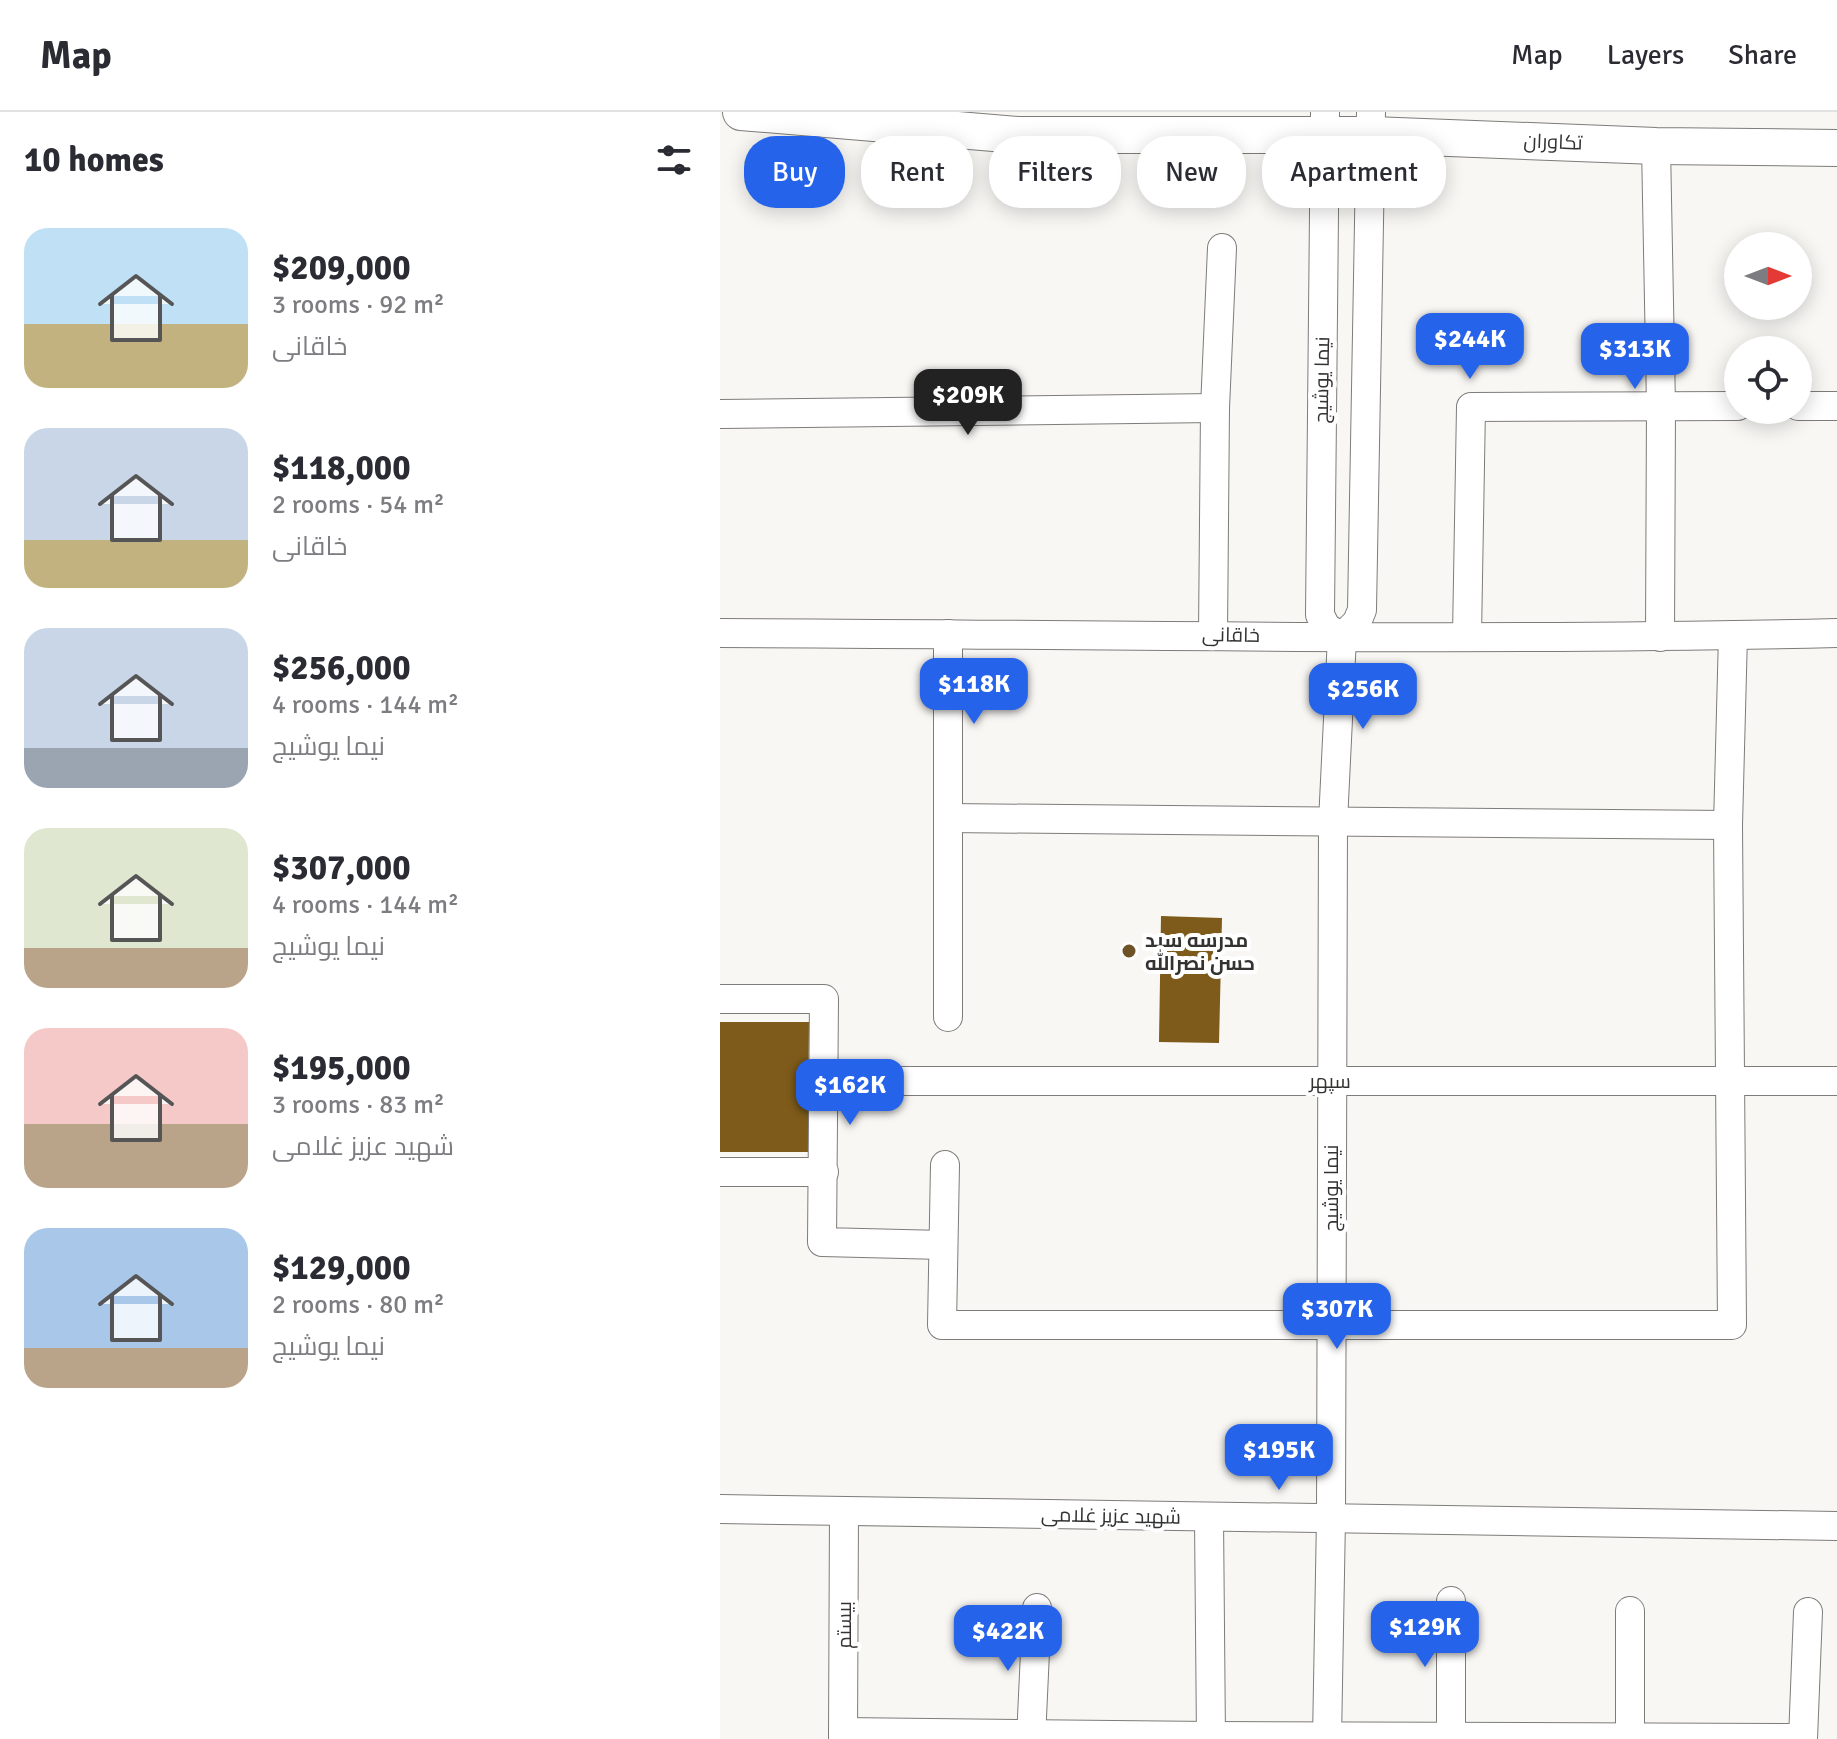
<!DOCTYPE html>
<html lang="en">
<head>
<meta charset="utf-8">
<style>
	body { margin:0; font-family:Signika,Cairo,sans-serif; background:#f2f2f3; color:#2b2b33; height:100vh; display:flex; flex-direction:column; font-size:30px; white-space:nowrap }
	* { box-sizing:border-box; margin:0 }
	p { font-size:26px; color:#7c7c81 }
	.icon { flex:none; width:44px; height:44px; fill:none; stroke:currentColor; stroke-width:2; stroke-linecap:round; stroke-linejoin:round }
	.map { position:relative; flex:1; overflow:hidden }
	.details { display:flex; flex-direction:column; background:#fff; width:720px }
	.details>* { flex:none }
	.top-card { position:absolute; left:24px; top:24px; width:760px; height:72px; display:flex; gap:16px }
	.needle { width:52px; rotate:90deg }
	.controls { position:absolute; left:1004px; top:120px; display:grid; gap:16px }
	.controls a { display:grid; place-items:center; width:88px; height:88px; border-radius:50%; background:#fff; box-shadow:0 4px 20px #0003; font-size:40px }
	.price { position:absolute; translate:-50% -68px; padding:0 18px; border-radius:16px; background:#2563eb; color:#fff; font-size:26px; line-height:52px; filter:drop-shadow(0 2px 4px #0008) }
	.price::after { content:''; position:absolute; left:50%; top:48px; width:24px; height:18px; margin-left:-12px; background:inherit; clip-path:polygon(0 0,100% 0,50% 100%) }
	.price.active { background:#222; color:#fff }
	ul { padding:0; list-style:none }
	li { display:flex; align-items:center; gap:24px; height:200px; padding:0 24px }
	li span { display:grid; place-items:center; flex:none; width:224px; height:160px; border-radius:24px; color:#555 }
	li>.icon { margin-inline-start:auto }
	span .icon { width:96px; height:96px; fill:#fffc; stroke-width:1 }
	li b { font-size:34px }
	h2 { display:flex; justify-content:space-between; align-items:center; height:96px; padding:0 24px; font-size:34px }
	.chip { padding:0 28px; border-radius:32px; background:#fff; box-shadow:0 4px 20px #0003; font-size:28px; line-height:72px }
	.chip.active { background:#2563eb; color:#fff }
	header { display:flex; align-items:center; gap:48px; box-sizing:border-box; height:112px; padding:0 40px; background:#fff; border-bottom:2px solid #e1e1e2 }
	header strong { font-size:38px }
	nav { display:flex; gap:44px; margin-inline-start:auto; font-size:28px }
	main { display:flex; flex:1; min-height:0 }
	.map>svg:first-child { display:block }
</style>
</head>
<body>
<header>
<strong>Map</strong>
<nav><a>Map</a><a>Layers</a><a>Share</a></nav>
</header>
<main>
<section class="details">
<h2>10 homes<svg class="icon" aria-label="filters" viewBox="0 0 24 24"><path d="M4 7h16M4 17h16"/><circle cx="9" cy="7" r="2"/><circle cx="15" cy="17" r="2"/></svg></h2>
<ul>
<li><span style="background:linear-gradient(#bfe0f5 60%,#c2b280 0)"><svg class="icon" aria-label="home" viewBox="0 0 24 24"><path d="M3 11l9-7 9 7M6 9v11h12V9"/></svg></span><div><b>$209,000</b><p>3 rooms · 92 m²</p><p>خاقانی</p></div></li>
<li><span style="background:linear-gradient(#c9d6e8 70%,#c2b280 0)"><svg class="icon" aria-label="home" viewBox="0 0 24 24"><path d="M3 11l9-7 9 7M6 9v11h12V9"/></svg></span><div><b>$118,000</b><p>2 rooms · 54 m²</p><p>خاقانی</p></div></li>
<li><span style="background:linear-gradient(#c9d6e8 75%,#9aa5b1 0)"><svg class="icon" aria-label="home" viewBox="0 0 24 24"><path d="M3 11l9-7 9 7M6 9v11h12V9"/></svg></span><div><b>$256,000</b><p>4 rooms · 144 m²</p><p>نیما یوشیج</p></div></li>
<li><span style="background:linear-gradient(#dfe7d0 75%,#b9a48a 0)"><svg class="icon" aria-label="home" viewBox="0 0 24 24"><path d="M3 11l9-7 9 7M6 9v11h12V9"/></svg></span><div><b>$307,000</b><p>4 rooms · 144 m²</p><p>نیما یوشیج</p></div></li>
<li><span style="background:linear-gradient(#f6c9c9 60%,#b9a48a 0)"><svg class="icon" aria-label="home" viewBox="0 0 24 24"><path d="M3 11l9-7 9 7M6 9v11h12V9"/></svg></span><div><b>$195,000</b><p>3 rooms · 83 m²</p><p>شهید عزیز غلامی</p></div></li>
<li><span style="background:linear-gradient(#a9c7e8 75%,#b9a48a 0)"><svg class="icon" aria-label="home" viewBox="0 0 24 24"><path d="M3 11l9-7 9 7M6 9v11h12V9"/></svg></span><div><b>$129,000</b><p>2 rooms · 80 m²</p><p>نیما یوشیج</p></div></li>
</ul>
</section>
<div class="map">
<svg width="1117" height="1627" viewBox="0 0 1117 1627">
	<rect width="100%" height="100%" fill="#f8f7f4"/>
	<g fill="#7e5b1a">
		<polygon points="441,804 502,806 499,931 439,930"/>
		<polygon points="0,910 89,910 88,1040 0,1040"/>
	</g>
	<g fill="none" stroke-linecap="round" stroke-linejoin="round">
		<defs>
			<g id="minor">
				<polyline points="605,0 600,503 606,515 622,525"/>
				<polyline points="936,34 941,294 940,525"/>
				<polyline points="1078,294 1117,294"/>
				<polyline points="0,302 495,296"/>
				<path d="M0,521C372,522 745,530 1117,521"/>
				<polyline points="228,522 228,905"/>
				<polyline points="493,523 495,296 502,136"/>
				<polyline points="747,524 751,295 1018,294"/>
				<polyline points="228,706 1008,713"/>
				<polyline points="0,887 104,887 102,1130 223,1133"/>
				<polyline points="104,969 1117,969"/>
				<polyline points="225,1053 222,1213 1012,1213 1008,713 1013,523"/>
				<polyline points="0,1060 104,1060"/>
				<polyline points="0,1397 1117,1414"/>
				<polyline points="489,1406 491,1627"/>
				<polyline points="123,1620 491,1624 1083,1626"/>
				<polyline points="123,1627 124,1399"/>
				<polyline points="311,1627 317,1496"/>
				<polyline points="607,1627 611,1406 613,710 622,525 637,510 642,498 651,0"/>
				<polyline points="731,1627 731,1489"/>
				<polyline points="910,1627 910,1499"/>
				<polyline points="1083,1627 1088,1500"/>
			</g>
			<polyline id="major" points="21,0 298,23 652,23 936,34 1117,36"/>
		</defs>
		<use href="#minor" stroke="#7e7c79" stroke-width="30"/>
		<use href="#major" stroke="#7e7c79" stroke-width="38"/>
		<use href="#minor" stroke="#fff" stroke-width="28"/>
		<use href="#major" stroke="#fff" stroke-width="36"/>
	</g>
	<circle fill="#6e5326" stroke="#fff" stroke-width="3" cx="409" cy="839" r="8"/>
	<g text-anchor="middle" dominant-baseline="central" stroke-width="8" stroke-linejoin="round" paint-order="stroke">
		<g font-size="20" fill="#343332" stroke="#fff">
			<text transform="translate(833 30) rotate(2)">تکاوران</text>
			<text transform="translate(602 268) rotate(-89)">نیما یوشیج</text>
			<text transform="translate(511 523) rotate(1)">خاقانی</text>
			<text x="610" y="969">سپهر</text>
			<text transform="translate(611 1076) rotate(-90)">نیما یوشیج</text>
			<text transform="translate(391 1404) rotate(1)">شهید عزیز غلامی</text>
			<text transform="translate(124 1513) rotate(-90)">بیستم</text>
		</g>
		<g font-size="20" font-weight="bold" fill="#343332" stroke="#fff" text-anchor="start">
			<text x="425" y="828">مدرسه سید<tspan x="425" dy="23">حسن نصرالله</tspan></text>
		</g>
	</g>
</svg>
<div class="controls">
<a><svg class="needle" viewBox="-14 -14 28 28"><path d="M0-13l5 13h-10z" fill="#e53935"/><path d="M0 13l5-13h-10z" fill="#7c7c81"/></svg></a>
<a><svg class="icon" aria-label="locate" viewBox="0 0 24 24"><circle cx="12" cy="12" r="6"/><path d="M12 2v4M12 18v4M2 12h4M18 12h4"/></svg></a>
</div>
<b class="price" style="left:750px;top:269px">$244K</b>
<b class="price" style="left:915px;top:279px">$313K</b>
<b class="price active" style="left:248px;top:325px">$209K</b>
<b class="price" style="left:254px;top:614px">$118K</b>
<b class="price" style="left:643px;top:619px">$256K</b>
<b class="price" style="left:130px;top:1015px">$162K</b>
<b class="price" style="left:617px;top:1239px">$307K</b>
<b class="price" style="left:559px;top:1380px">$195K</b>
<b class="price" style="left:705px;top:1557px">$129K</b>
<b class="price" style="left:288px;top:1561px">$422K</b>
<div class="top-card">
<a class="chip active">Buy</a>
<a class="chip">Rent</a>
<a class="chip">Filters</a>
<a class="chip">New</a>
<a class="chip">Apartment</a>
</div>
</div>
</main>
</body>
</html>
